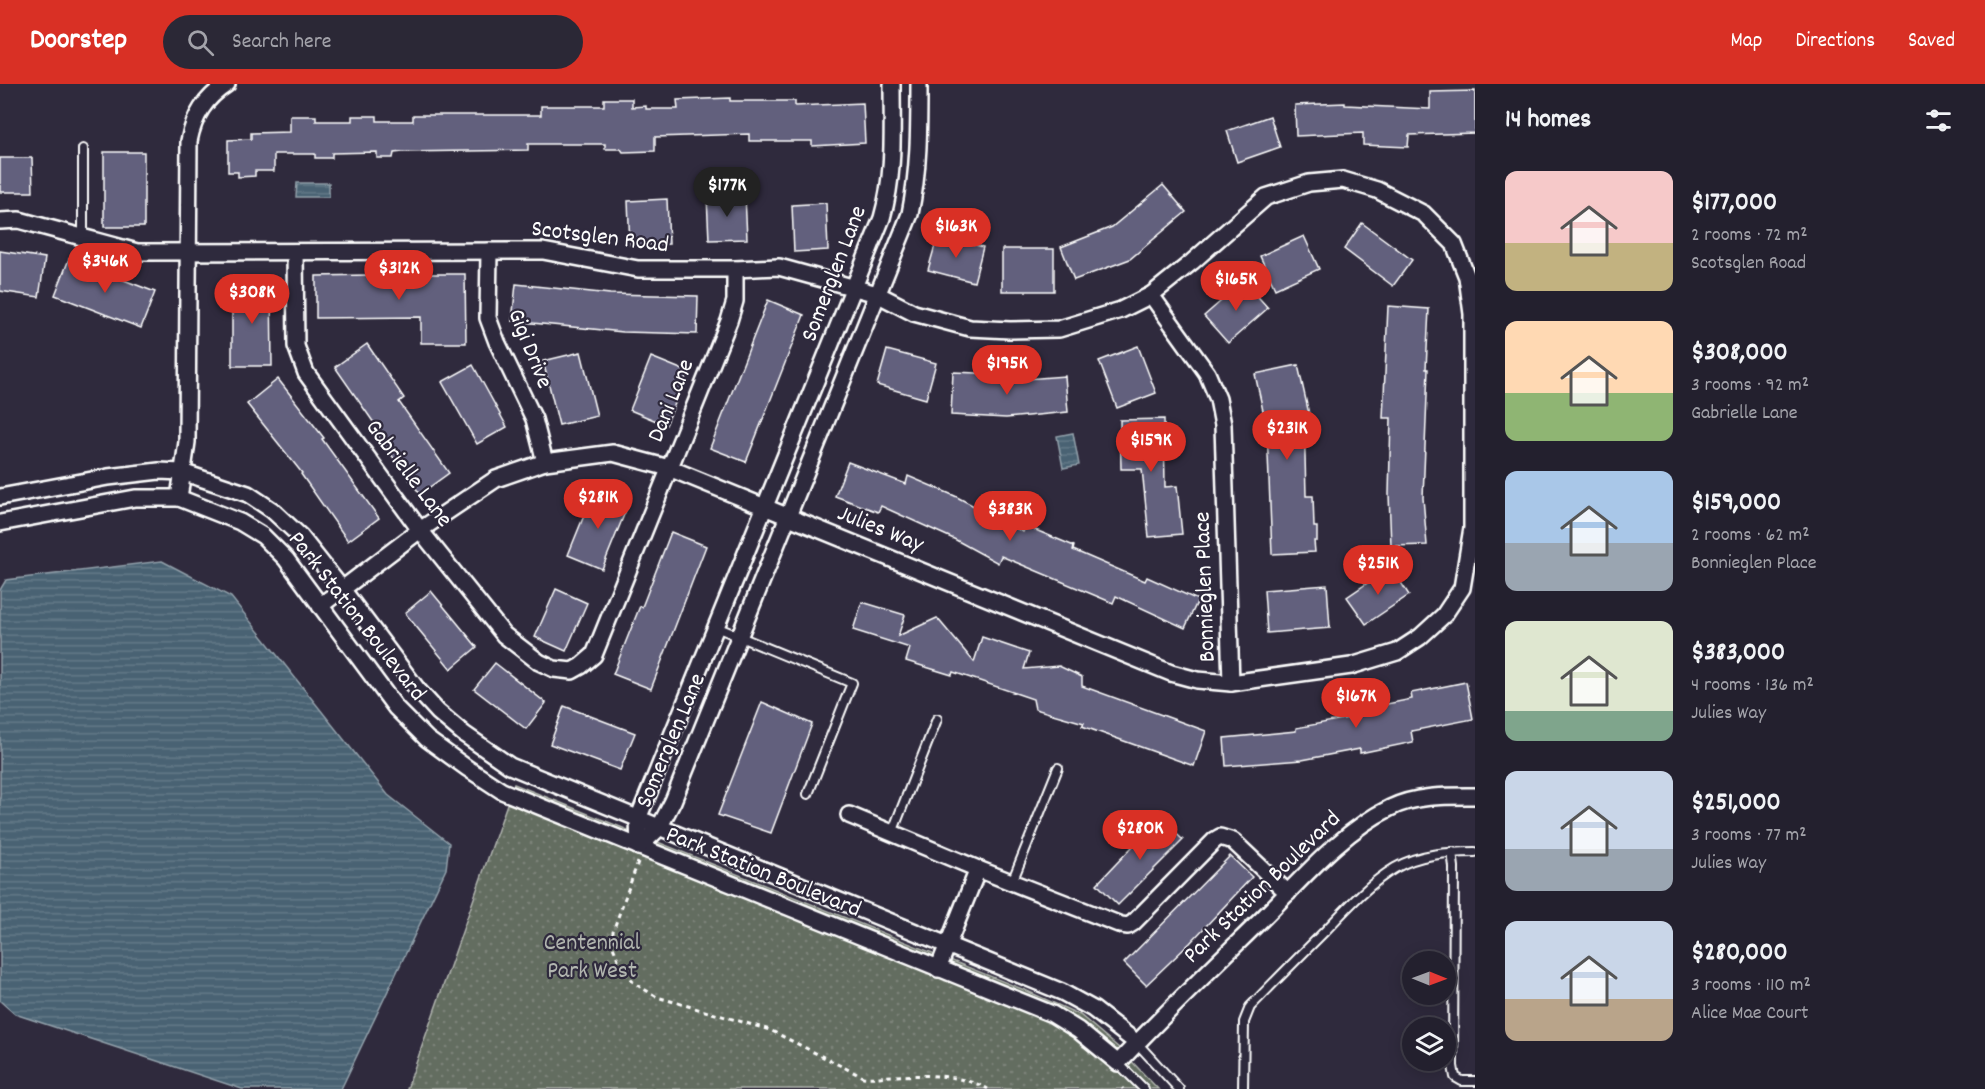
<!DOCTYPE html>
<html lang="en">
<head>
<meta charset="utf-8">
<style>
	body { margin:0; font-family:Dekko,sans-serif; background:#2b2836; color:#f1f3f6; height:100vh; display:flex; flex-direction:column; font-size:22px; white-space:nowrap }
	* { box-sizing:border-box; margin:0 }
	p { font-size:20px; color:#a3a3aa }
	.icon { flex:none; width:33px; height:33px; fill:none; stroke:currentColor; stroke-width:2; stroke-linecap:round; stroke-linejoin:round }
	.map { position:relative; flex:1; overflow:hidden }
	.drawer { display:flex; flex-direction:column; background:#23202e; width:510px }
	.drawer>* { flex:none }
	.needle { width:39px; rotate:91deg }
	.fabs { position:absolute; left:1402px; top:867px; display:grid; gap:12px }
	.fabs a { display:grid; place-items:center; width:54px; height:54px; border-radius:50%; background:#23202e; box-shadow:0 3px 15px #0003,0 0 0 2px #403e4a; font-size:30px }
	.price { position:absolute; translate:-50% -51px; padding:0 14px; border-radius:21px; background:#d93025; color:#fff; font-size:20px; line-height:39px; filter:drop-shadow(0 2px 3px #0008) }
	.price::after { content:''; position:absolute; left:50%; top:36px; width:18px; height:14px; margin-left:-9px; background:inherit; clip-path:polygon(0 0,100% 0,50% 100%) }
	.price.selected { background:#222; color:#fff }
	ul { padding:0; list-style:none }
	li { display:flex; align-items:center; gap:18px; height:150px; padding:0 30px }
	li span { display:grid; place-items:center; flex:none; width:168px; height:120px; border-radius:12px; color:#555 }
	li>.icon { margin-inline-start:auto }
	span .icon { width:72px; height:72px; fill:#fffc; stroke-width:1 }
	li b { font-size:26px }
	h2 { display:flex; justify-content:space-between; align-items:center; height:72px; padding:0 30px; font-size:26px }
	header { display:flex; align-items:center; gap:36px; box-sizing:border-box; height:84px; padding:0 30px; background:#d93025; color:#fff }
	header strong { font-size:28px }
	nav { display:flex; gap:33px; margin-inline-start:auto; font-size:21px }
	.search { width:420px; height:54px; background:#2b2836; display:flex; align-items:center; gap:15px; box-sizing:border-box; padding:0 21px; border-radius:33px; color:#a3a3aa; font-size:22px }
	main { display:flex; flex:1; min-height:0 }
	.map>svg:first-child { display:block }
</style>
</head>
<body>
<header>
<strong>Doorstep</strong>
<div class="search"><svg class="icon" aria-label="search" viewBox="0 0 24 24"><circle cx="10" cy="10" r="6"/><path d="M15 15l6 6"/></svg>Search here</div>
<nav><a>Map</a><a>Directions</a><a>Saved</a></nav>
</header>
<main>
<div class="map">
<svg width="1475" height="1005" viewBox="0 0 1475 1005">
	<defs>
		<pattern id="park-dots" width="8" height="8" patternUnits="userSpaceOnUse" patternTransform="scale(1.5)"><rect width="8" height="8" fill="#646d61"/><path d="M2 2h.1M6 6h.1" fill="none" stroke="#7b8379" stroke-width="1.8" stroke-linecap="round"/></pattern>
		<pattern id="water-rules" width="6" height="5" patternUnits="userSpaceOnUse" patternTransform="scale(1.5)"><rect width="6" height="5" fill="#496273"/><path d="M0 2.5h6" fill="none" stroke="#647a88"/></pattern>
	</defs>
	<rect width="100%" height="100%" fill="#2f2a3d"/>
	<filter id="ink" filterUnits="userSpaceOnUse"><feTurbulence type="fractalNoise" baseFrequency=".0167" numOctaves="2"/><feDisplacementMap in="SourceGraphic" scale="12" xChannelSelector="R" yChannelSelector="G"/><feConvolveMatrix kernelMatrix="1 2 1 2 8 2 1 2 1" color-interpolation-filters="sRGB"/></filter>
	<g filter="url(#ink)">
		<polygon fill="url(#park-dots)" stroke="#b2b6b0" stroke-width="1.5" points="514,700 1027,907 1080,931 1119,964 1158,1005 407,1005"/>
		<g fill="url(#water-rules)" stroke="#92a1ab" stroke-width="1.5">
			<polygon points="297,99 329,99 329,113 296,113"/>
			<polygon points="1073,349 1079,381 1063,384 1057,352"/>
			<polygon points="162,477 231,513 388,711 449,759 446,785 341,1005 242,1005 15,930 0,917 0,506 6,496"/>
		</g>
		<g fill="#62607d" stroke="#fff" stroke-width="1.5">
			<polygon points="1475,7 1475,49 1409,51 1408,63 1363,61 1363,49 1296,52 1295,21 1345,19 1345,21 1430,25 1430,8"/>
			<polygon points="730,14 730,17 795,17 795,22 863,19 865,59 812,62 812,57 749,57 749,50 655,53 655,67 623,68 621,65 605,65 605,60 528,60 528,66 403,68 394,69 393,74 377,74 377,68 332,69 332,74 315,74 315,70 274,70 274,87 255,87 255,92 238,93 238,88 228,88 228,56 251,55 251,49 290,48 290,32 316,32 316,37 352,37 352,32 377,32 377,37 413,37 413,31 541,31 541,22 604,22 604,15 632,15 632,23 646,22 646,25 678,25 677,16"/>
			<polygon points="1270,32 1280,63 1237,78 1227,47"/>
			<rect x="104" y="68" width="40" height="75"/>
			<polygon points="0,74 32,74 33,108 0,108"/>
			<polygon points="1163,101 1186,128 1130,175 1074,196 1061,163 1112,143"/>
			<polygon points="745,111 747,155 709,156 707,113"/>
			<polygon points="667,115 669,160 630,161 628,117"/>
			<polygon points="826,119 828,166 794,168 792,121"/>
			<polygon points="1362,139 1412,176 1393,202 1344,165"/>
			<polygon points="938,151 983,163 974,198 928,186"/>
			<polygon points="1304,152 1319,185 1275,205 1260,172"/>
			<rect x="1002" y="165" width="52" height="42"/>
			<polygon points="0,167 45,174 39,213 0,207"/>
			<polygon points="69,175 155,208 141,244 55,211"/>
			<polygon points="421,190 465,190 466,259 421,259 421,233 316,234 316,192"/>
			<polygon points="1244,197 1268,224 1228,259 1204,232"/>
			<polygon points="271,200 272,282 232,282 232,201"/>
			<polygon points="516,200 610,210 698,212 697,250 623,248 512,237"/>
			<polygon points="768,216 804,231 746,378 710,364"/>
			<polygon points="1388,222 1429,225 1426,285 1428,285 1423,414 1427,461 1391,462 1389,410 1391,334 1383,334"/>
			<polygon points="367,260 404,314 399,318 449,389 420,410 377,351 381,349 335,283"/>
			<polygon points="1138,262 1156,309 1117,324 1099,277"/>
			<polygon points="887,266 936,279 926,315 877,301"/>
			<polygon points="581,268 597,332 559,341 543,277"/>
			<polygon points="651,273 688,288 666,341 630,326"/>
			<polygon points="473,281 507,343 477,360 442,298"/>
			<polygon points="1298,281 1309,330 1304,331 1306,412 1313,412 1314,443 1317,443 1317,457 1314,457 1315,468 1272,470 1267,345 1255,290"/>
			<polygon points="953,288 1000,290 1000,297 1065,292 1068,328 1006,334 951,331"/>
			<polygon points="278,295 324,354 322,355 379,434 348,457 301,390 302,389 247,320"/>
			<polygon points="1164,335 1165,403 1177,402 1182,450 1149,453 1142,385 1121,385 1120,336"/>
			<polygon points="848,378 906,400 908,392 955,412 1023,448 1026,442 1074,462 1073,466 1145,497 1147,493 1198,516 1185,544 1116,512 1113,519 1001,472 998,479 956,456 881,422 878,428 835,412"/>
			<polygon points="594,407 628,421 602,485 568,471"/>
			<polygon points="671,448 706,462 651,605 613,590 640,522 642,523"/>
			<polygon points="1391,483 1409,511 1366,540 1347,513"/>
			<polygon points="1327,501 1330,544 1267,549 1264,506"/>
			<polygon points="556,505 587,519 566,567 535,553"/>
			<polygon points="431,507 477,563 451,585 405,529"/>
			<polygon points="862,518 905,531 898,552 937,534 974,578 982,553 1029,569 1024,585 1059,582 1082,593 1082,602 1206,647 1194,682 1082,642 1084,639 1035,625 1033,615 953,588 952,591 906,577 910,564 853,546"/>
			<polygon points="495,579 546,619 526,645 474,605"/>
			<polygon points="1466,598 1473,635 1411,647 1413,658 1360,669 1360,665 1302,676 1226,682 1224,654 1296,647 1296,644 1354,633 1352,627 1412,615 1411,609"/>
			<polygon points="762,618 812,640 771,749 718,731"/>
			<polygon points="564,622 635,649 620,686 550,660"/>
			<polygon points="1161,735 1183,756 1118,821 1097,800 1149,745"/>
			<polygon points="1230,772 1252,793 1190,859 1146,901 1124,879"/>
		</g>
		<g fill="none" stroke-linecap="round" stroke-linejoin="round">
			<defs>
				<g id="service">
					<polyline points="83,153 83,65"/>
					<polyline points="716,543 852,599 808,710"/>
					<polyline points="892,749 937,635"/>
					<polyline points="1452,768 1454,783 1453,982 1455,993 1462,997 1475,997"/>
					<polyline points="1012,798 1058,684"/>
					<polyline points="1137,959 1179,1005"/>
					<polyline points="1118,979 1144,1005"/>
					<path d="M1243,1005L1244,938L1250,923C1274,898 1299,873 1324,848C1345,826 1368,800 1395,784C1419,770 1448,768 1475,768"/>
				</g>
				<g id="minor">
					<polyline points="0,137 19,136 137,168 543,167 638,185 735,185 779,183 877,210 914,229 970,244 1010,246 1059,245 1121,226 1151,211 1192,178 1266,113 1309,99 1343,96 1377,106 1424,130 1454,160 1467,193 1472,230 1472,444 1462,504 1444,531 1420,553 1397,568 1351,582 1231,599 1197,596 1171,589 669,384 613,369 545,378 496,395 420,446 320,522"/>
					<polyline points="489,167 488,234 497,258 534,335 545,378"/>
					<polyline points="295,168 296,262 306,289 420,446 504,551 539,578 554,585 572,587 581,582 594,571 729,237 735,217 735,185"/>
					<polyline points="1151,211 1207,289 1218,315 1223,341 1231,599"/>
					<polyline points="0,413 108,393 159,387 182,388 248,410 272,426 300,452 342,505 417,605 438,628 464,650 510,682 1062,908 1093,925 1137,959"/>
					<path d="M179,414L187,358L189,57C194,32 205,14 227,0"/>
					<path d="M0,439L135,414H179L240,438L263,452L286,475L396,624L427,655L467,684L502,707L1052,930L1078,946L1118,979C1165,929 1214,882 1263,834C1301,796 1342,747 1390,724C1416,711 1447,712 1475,712"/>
					<polyline points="849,731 978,785"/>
					<path d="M639,763L659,744L673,717L910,130C919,86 919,44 919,0"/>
					<path d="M639,763L638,735L882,134C895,89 892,47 892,0"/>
					<polyline points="938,885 978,785 1121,841 1128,842 1133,839 1215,756 1220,753 1233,757 1288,809"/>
				</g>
			</defs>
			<use href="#service" stroke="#fff" stroke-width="12"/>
			<use href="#minor" stroke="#fff" stroke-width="20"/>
			<g stroke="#fff" stroke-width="3" stroke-dasharray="4.5 4.5" stroke-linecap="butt">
				<path d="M638,778L613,847V863L622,885L634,899L657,913L770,946L863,993C875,994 884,992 896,992C928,991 959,990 988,1005"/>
				<polyline points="1122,1004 1123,1005"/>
			</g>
			<use href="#service" stroke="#2f2a3d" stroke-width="8"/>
			<use href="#minor" stroke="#2f2a3d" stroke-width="15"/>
		</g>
	</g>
	<g text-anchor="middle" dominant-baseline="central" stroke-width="4.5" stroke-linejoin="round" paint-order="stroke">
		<g font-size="24" fill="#fff" stroke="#2f2a3d">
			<text transform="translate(600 154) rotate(7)">Scotsglen Road</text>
			<text transform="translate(835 190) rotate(-69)">Somerglen Lane</text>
			<text transform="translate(529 265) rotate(68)">Gigi Drive</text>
			<text transform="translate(672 317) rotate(-68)">Dani Lane</text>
			<text transform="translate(408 390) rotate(53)">Gabrielle Lane</text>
			<text transform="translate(880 446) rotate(22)">Julies Way</text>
			<text transform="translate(1206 503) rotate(-92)">Bonnieglen Place</text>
			<text transform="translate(356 533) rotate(52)">Park Station Boulevard</text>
			<text transform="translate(672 657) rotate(-67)">Somerglen Lane</text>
			<text transform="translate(763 789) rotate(22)">Park Station Boulevard</text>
			<text transform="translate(1263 804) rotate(-44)">Park Station Boulevard</text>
		</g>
		<g font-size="24" fill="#b2b6b0" stroke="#2f2a3d">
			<text x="592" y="860">Centennial<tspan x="592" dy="28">Park West</tspan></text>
		</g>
	</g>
</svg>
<div class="fabs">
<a><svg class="needle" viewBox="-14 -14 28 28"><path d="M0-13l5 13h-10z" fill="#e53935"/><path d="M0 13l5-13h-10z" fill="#a3a3aa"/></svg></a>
<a><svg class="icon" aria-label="layers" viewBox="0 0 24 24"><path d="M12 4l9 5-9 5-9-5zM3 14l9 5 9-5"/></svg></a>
</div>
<b class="price selected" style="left:727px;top:134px">$177K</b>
<b class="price" style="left:956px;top:175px">$163K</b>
<b class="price" style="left:105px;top:210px">$346K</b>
<b class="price" style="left:399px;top:217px">$312K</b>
<b class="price" style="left:1236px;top:228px">$165K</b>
<b class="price" style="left:252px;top:241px">$308K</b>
<b class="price" style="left:1007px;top:312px">$195K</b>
<b class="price" style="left:1287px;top:377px">$231K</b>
<b class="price" style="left:1151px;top:389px">$159K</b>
<b class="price" style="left:598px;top:446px">$281K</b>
<b class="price" style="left:1010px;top:458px">$383K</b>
<b class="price" style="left:1378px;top:512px">$251K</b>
<b class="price" style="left:1356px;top:645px">$167K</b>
<b class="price" style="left:1140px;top:777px">$280K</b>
</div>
<section class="drawer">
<h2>14 homes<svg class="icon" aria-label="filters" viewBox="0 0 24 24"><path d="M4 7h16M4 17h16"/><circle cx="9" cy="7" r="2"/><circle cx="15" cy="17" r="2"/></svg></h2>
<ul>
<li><span style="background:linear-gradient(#f6c9c9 60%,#c2b280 0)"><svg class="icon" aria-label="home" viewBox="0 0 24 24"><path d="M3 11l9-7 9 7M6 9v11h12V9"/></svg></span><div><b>$177,000</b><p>2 rooms · 72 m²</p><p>Scotsglen Road</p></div></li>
<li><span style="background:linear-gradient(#ffd9b3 60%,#8fb573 0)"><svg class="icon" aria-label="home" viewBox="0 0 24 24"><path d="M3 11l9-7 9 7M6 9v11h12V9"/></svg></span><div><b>$308,000</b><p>3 rooms · 92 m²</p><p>Gabrielle Lane</p></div></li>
<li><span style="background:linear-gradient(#a9c7e8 60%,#9aa5b1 0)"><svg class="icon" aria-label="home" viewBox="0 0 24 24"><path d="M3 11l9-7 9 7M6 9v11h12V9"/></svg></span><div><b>$159,000</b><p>2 rooms · 62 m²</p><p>Bonnieglen Place</p></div></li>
<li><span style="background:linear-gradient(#dfe7d0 75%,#7fa58c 0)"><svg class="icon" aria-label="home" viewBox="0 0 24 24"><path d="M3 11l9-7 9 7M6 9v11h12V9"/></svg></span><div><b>$383,000</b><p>4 rooms · 136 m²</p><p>Julies Way</p></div></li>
<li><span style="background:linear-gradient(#c9d6e8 65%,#9aa5b1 0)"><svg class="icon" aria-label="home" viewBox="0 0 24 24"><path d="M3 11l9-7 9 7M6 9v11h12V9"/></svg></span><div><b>$251,000</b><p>3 rooms · 77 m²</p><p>Julies Way</p></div></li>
<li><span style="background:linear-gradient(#c9d6e8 65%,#b9a48a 0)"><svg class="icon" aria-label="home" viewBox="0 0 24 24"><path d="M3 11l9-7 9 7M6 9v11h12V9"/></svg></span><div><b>$280,000</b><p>3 rooms · 110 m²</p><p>Alice Mae Court</p></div></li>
</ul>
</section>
</main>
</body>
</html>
